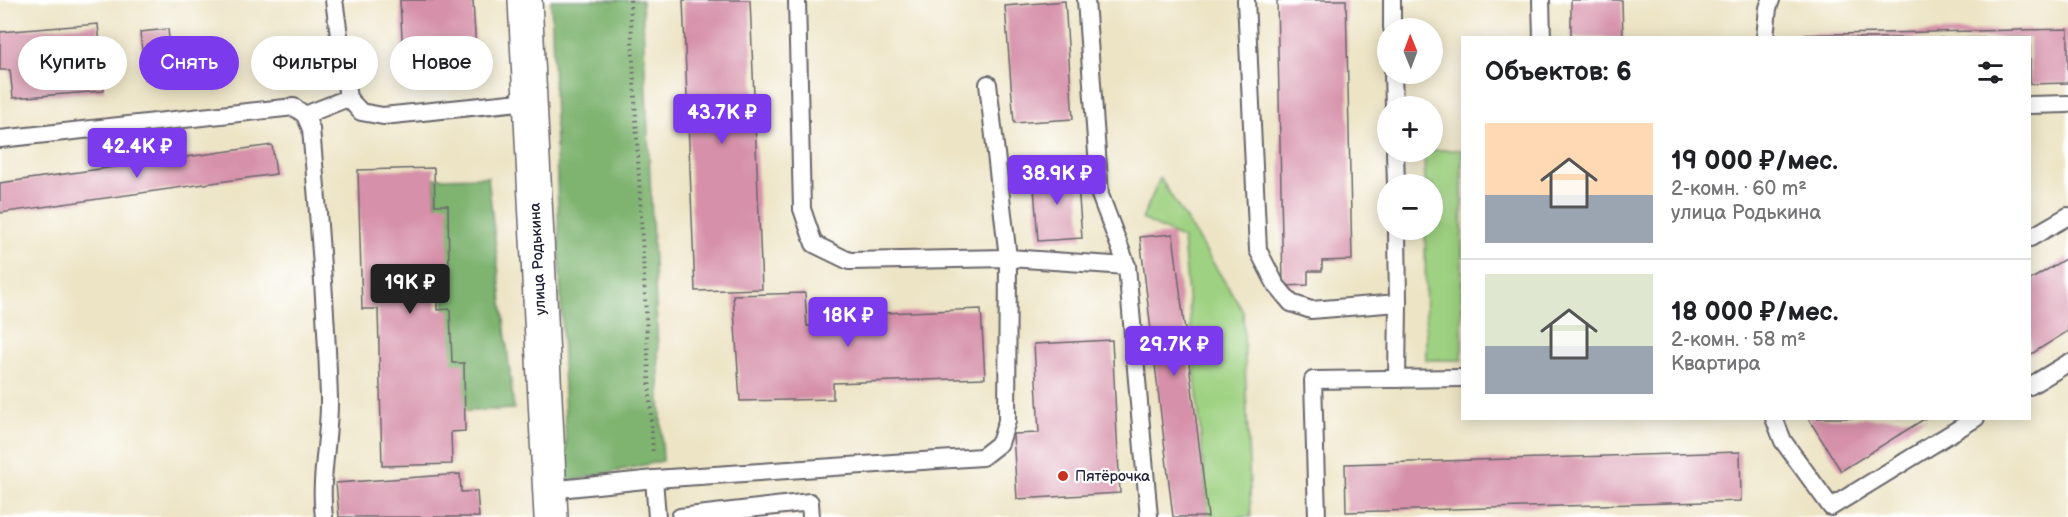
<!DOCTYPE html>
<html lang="ru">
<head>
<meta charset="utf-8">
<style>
	body { margin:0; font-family:"Balsamiq Sans",sans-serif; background:#f2f2f2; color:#202124; height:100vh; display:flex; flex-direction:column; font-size:22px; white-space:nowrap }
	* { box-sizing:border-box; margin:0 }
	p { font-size:20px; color:#757577 }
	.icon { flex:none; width:33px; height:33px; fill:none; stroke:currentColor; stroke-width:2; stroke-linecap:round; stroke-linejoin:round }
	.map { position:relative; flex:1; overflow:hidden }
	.panel { position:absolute; left:1461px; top:36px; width:570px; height:384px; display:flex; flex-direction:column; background:#fff; border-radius:0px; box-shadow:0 3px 15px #0003 }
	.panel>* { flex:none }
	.top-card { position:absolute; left:18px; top:36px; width:570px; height:54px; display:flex; gap:12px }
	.needle { width:39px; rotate:359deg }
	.tools { position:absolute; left:1377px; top:18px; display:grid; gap:12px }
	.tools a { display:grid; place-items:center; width:66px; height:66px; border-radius:50%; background:#fff; box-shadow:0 3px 15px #0003; font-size:30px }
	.price { position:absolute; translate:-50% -51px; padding:0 14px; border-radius:6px; background:#7c3aed; color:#fff; font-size:20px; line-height:39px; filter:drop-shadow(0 2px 3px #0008) }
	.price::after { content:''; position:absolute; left:50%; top:36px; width:18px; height:14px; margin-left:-9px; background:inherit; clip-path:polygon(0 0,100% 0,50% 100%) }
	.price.active { background:#222; color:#fff }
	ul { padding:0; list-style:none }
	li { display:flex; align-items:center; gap:18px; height:150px; padding:0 24px }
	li+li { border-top:2px solid #e0e0e0 }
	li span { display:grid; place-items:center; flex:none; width:168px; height:120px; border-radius:0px; color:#555 }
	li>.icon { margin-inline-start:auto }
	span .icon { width:72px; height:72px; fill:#fffc; stroke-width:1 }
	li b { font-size:26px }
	h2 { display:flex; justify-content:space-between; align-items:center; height:72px; padding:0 24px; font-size:26px }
	.pill { padding:0 21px; border-radius:27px; background:#fff; box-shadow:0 3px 15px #0003; font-size:21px; line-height:54px }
	.pill.active { background:#7c3aed; color:#fff }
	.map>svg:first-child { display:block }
</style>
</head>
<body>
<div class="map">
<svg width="2068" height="517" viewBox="0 0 2068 517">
	<rect width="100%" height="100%" fill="#fff"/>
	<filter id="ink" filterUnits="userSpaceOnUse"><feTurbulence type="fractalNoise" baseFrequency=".0167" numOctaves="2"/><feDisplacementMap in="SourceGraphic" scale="12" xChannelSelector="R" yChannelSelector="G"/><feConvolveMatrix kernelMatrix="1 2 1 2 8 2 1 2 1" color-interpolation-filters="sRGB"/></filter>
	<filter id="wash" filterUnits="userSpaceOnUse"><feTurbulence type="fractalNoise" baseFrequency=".008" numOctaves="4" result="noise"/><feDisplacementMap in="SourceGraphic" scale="24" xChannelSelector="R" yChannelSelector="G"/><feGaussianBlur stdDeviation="1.35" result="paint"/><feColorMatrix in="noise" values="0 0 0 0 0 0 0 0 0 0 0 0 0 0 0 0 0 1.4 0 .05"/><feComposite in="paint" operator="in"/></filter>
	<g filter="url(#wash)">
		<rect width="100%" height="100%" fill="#ede4c5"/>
		<g fill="#9ed181" stroke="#607a5e" stroke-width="1.5">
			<polygon points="1433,150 1462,150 1462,360 1426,360 1425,230 1432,230 1432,184 1425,184 1424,152 1432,152"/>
			<polygon points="1160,178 1243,311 1251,517 1208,517 1183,239 1142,219"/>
		</g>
		<g fill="#7eb36f" stroke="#506a55" stroke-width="1.5">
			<polygon points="551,0 642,0 663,461 567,482"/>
			<polygon points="488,177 514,409 453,412 434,178"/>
		</g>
		<g id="blocks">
			<g fill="#d690a9">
				<polygon points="400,0 473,0 476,52 403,56"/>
				<polygon points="683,0 750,0 762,289 695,291"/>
				<polygon points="1277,0 1346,0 1352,260 1322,261 1322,271 1308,271 1308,285 1283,286"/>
				<polygon points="1571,0 1622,0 1623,38 1571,38"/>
				<polygon points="1065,1 1073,119 1014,123 1005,6"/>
				<polygon points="98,24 104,91 13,98 10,70 0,70 0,32"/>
				<polygon points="168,29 173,76 145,79 140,32"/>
				<polygon points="2068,29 2068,83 2030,84 2030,38 1791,38 1791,35"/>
				<polygon points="272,145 276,174 0,213 0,183"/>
				<polygon points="434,168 435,205 448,205 449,268 436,268 437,310 450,309 452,363 464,363 465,431 451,432 452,464 382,466 378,309 362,309 358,170"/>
				<polygon points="1077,171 1082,238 1038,241 1033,174"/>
				<polygon points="1173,234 1208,517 1173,517 1140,237"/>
				<polygon points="2068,257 2068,331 2030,355 2030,280"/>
				<polygon points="805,293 807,326 837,326 837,315 981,309 985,378 833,383 833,399 740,401 733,295"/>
				<polygon points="1112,340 1120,493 1017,499 1013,434 1039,433 1034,344"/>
				<polygon points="1808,418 1926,418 1841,471"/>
				<polygon points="1740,452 1741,501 1346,512 1345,464"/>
				<polygon points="460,474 461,492 477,491 479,517 339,517 336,483"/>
			</g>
		</g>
	</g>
	<g filter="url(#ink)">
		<use href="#blocks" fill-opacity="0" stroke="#69666b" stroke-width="1.5"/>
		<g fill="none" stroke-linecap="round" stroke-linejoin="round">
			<defs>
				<g id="lane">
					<polyline points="334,0 348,98 361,112 383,116 530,101"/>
					<polyline points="1086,0 1100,195 1127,266 1149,517"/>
					<polyline points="1246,0 1258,250 1276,285 1291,303 1311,310 1398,303 1397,230"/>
					<polyline points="1392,0 1392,28"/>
					<polyline points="1541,0 1542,38"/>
					<polyline points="1765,38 1768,8 1771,0"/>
					<polyline points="1393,74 1394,106"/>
					<polyline points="988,84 1008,258 1127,266"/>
					<polyline points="2030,105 2068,104"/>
					<polyline points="305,115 348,98"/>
					<path d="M0,139L294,107L305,115L311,129C319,219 326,308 329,398C330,438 319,477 324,517"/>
					<polyline points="1395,152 1396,184"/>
					<polyline points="2030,238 2068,216"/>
					<polyline points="1397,379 1398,303"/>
					<polyline points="2030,386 2068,363"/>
					<polyline points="1774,418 1783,441 1831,507 1976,418"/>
					<polyline points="654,479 657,517"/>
					<polyline points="550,490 654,479 982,457 1000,443 1007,421 1008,258 849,261 814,244 802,209 797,0"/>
					<polyline points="680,517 810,502 811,517"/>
					<polyline points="1317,517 1313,380 1462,378"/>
				</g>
				<polyline id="secondary" points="525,0 551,517"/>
			</defs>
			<use href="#lane" stroke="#69666b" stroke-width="20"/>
			<use href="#secondary" stroke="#69666b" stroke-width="36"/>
			<polyline stroke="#69666b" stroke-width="4" stroke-dasharray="1.5 4.5" stroke-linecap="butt" points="630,0 653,455"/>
			<use href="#lane" stroke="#fff" stroke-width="16"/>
			<use href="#secondary" stroke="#fff" stroke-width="33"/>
		</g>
	</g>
	<circle fill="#c8321e" stroke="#fff" stroke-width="2" cx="1063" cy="476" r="6"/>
	<g text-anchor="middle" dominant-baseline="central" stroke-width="4.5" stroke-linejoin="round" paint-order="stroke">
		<g font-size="15" fill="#22223b" stroke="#fff">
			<text transform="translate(538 259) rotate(-93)">улица Родькина</text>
		</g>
		<g font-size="15" fill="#22223b" stroke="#fff" text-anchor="start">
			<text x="1075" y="476">Пятёрочка</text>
		</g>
	</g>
</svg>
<div class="tools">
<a><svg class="needle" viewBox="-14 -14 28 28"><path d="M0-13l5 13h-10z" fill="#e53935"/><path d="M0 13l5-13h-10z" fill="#757577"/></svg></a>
<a>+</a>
<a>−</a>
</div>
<b class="price" style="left:722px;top:145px">43.7K ₽</b>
<b class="price" style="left:137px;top:179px">42.4K ₽</b>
<b class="price" style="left:1057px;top:206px">38.9K ₽</b>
<b class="price active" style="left:410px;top:315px">19K ₽</b>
<b class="price" style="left:848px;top:348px">18K ₽</b>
<b class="price" style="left:1174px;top:377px">29.7K ₽</b>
<div class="top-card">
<a class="pill">Купить</a>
<a class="pill active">Снять</a>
<a class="pill">Фильтры</a>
<a class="pill">Новое</a>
</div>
<section class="panel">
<h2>Объектов: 6<svg class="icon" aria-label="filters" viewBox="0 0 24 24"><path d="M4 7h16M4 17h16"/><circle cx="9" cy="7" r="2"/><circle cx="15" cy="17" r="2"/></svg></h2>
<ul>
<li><span style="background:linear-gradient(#ffd9b3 60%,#9aa5b1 0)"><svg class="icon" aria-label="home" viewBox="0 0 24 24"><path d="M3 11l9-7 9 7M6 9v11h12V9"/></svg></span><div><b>19 000 ₽/мес.</b><p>2-комн. · 60 m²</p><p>улица Родькина</p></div></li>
<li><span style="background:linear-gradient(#dfe7d0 60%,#9aa5b1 0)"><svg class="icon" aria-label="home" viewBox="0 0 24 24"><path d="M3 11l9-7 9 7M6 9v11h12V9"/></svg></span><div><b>18 000 ₽/мес.</b><p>2-комн. · 58 m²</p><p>Квартира</p></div></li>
</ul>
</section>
</div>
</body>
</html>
